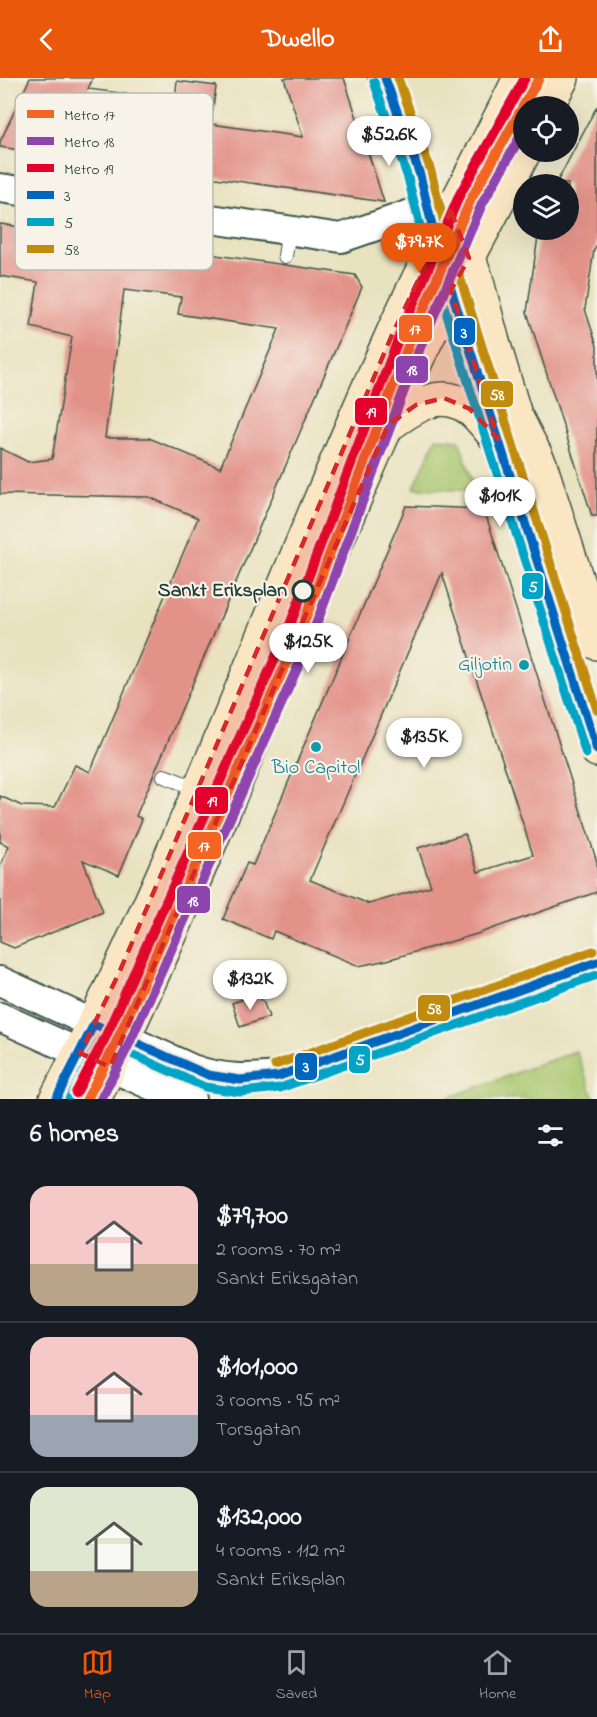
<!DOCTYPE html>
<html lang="en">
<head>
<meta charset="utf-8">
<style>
	body { margin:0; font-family:"Indie Flower",sans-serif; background:#242831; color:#f1f3f6; height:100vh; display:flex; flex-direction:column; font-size:22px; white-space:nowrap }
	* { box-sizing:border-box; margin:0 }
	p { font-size:20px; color:#9ea1a6 }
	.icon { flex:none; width:33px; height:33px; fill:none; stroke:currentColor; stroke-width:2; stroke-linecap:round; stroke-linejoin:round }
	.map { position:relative; height:1021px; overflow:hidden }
	.side { display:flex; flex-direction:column; background:#171b24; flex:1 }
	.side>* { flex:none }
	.tools { position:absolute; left:513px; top:18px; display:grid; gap:12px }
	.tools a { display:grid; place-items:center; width:66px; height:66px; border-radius:50%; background:#171b24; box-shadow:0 6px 24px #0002; font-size:30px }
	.price { position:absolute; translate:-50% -51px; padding:0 14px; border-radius:21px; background:#fff; color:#222; font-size:20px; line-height:39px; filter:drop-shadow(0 2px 3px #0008) }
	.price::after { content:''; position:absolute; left:50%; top:36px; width:18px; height:14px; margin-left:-9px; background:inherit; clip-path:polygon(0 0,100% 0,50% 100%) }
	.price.current { background:#ea580c; color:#fff }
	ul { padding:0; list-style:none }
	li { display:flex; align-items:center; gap:18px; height:150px; padding:0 30px }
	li+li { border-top:2px solid #363941 }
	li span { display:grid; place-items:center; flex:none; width:168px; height:120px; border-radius:18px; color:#555 }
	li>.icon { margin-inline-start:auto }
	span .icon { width:72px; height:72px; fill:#fffc; stroke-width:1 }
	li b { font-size:26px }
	h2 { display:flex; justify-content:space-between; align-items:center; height:72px; padding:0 30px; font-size:26px }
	header { display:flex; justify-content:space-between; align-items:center; height:78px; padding:0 30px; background:#ea580c; color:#fff; font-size:27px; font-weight:700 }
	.menu { display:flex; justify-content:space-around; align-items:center; height:84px; border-top:2px solid #363941; background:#171b24; font-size:16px; color:#9ea1a6 }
	.menu a { display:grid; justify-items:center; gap:3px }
	.menu .current { color:#ea580c }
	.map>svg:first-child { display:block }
</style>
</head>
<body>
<header><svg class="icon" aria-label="back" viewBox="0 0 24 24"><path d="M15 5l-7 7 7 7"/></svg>Dwello<svg class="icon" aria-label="share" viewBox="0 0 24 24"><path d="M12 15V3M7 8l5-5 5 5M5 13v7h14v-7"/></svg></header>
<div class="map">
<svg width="597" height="1021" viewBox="0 0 597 1021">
	<rect width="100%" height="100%" fill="#f7f3e8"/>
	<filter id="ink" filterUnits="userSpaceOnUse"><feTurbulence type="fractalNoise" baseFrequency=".0167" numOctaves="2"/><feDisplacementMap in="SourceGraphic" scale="12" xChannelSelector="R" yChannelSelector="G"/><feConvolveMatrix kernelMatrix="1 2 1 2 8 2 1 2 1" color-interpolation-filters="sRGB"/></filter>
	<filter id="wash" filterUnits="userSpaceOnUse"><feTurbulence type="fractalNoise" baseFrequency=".008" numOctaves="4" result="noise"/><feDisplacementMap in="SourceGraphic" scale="24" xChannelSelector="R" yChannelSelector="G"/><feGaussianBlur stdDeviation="1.35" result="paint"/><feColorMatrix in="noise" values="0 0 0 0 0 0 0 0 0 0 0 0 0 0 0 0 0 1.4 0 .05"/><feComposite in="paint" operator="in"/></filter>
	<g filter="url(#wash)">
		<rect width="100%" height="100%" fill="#e9e2bf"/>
		<g fill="#a8c66d" stroke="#648250" stroke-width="1.5">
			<polygon points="436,360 459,362 476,413 414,410"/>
			<polygon points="576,973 594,1020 597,1021 445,1021"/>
		</g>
		<g id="blocks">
			<g fill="#e39288" fill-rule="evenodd">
				<polygon points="30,0 93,0 88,11 175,22 177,3 216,8 211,46 303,59 284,0 344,0 384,124 0,69 0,64"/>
				<polygon points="597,28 597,166 594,172 585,231 597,268 597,438 592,438 527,234 539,152 568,152 568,106 556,106"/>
				<path d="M0,146L355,197L362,209L136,738L142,741L119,797L83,782L103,834L14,870L0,864V789L9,768L0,764V718L22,728L55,729L75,687L90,694L198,440L149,419L0,416V370L28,384L52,381L72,259L31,249L38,204L0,198ZM124,212L181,219L178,236L279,251L220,390L149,360H105Z"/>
				<path d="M406,428L484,431L597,784V814L477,856L387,882L359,888L274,853L271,861L223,841L247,785L253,787ZM442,495L533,777L478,794L465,756L418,770L431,808L369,826L310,802Z"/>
				<polygon points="256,917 263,923 269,939 240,949 232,925"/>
			</g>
		</g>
	</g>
	<g filter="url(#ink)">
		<use href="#blocks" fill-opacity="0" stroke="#3d5649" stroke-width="1.5"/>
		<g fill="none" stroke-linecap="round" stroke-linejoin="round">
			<defs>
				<g id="service">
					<polyline points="285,178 289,152"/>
					<polyline points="164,698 198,711"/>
				</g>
				<g id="minor">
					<polyline points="0,110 341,160 411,136"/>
					<path d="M0,903L192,991C223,1002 247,1001 279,998L597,884"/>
					<polyline points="0,939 157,1010 191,1021"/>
				</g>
				<g id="secondary">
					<polyline points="385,0 420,97 436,164 597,672"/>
					<polyline points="547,28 562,0"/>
					<polyline points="464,167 476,200 493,264 515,337 540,386 597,565"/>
					<path d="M388,347C413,330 440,308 470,331C480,339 488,350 496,359"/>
					<path d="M56,1021C185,774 277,510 392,257C431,170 478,86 520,0"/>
					<path d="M94,1021C211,783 301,533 412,292C446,218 487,146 524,74"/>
				</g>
			</defs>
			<use href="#service" stroke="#3d5649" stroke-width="16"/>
			<use href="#minor" stroke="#3d5649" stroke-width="32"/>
			<use href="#secondary" stroke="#3d5649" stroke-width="36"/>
			<use href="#service" stroke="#fff" stroke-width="14"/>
			<use href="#minor" stroke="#fff" stroke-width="28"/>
			<use href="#secondary" stroke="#fbe6c4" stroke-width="33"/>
			<defs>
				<g id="bus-1">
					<polyline points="385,0 420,97 436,164 597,672"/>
					<polyline points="56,1021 94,946 208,997 240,1002 279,998 597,884"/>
				</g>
				<g id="bus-2">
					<polyline points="374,4 408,100 425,168 586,676"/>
					<polyline points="69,1021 100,962 205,1009 240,1014 280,1010 597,897"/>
				</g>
				<g id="bus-3">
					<polyline points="398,0 431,93 448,161 597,632"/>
					<polyline points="275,987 593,873"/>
				</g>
			</defs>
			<use href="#bus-1" stroke="#f7f3e8" stroke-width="14"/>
			<use href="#bus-2" stroke="#f7f3e8" stroke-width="14"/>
			<use href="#bus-3" stroke="#f7f3e8" stroke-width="14"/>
			<use href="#bus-1" stroke="#0065bd" stroke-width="9"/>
			<use href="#bus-2" stroke="#02a4c6" stroke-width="9"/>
			<use href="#bus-3" stroke="#c18c0d" stroke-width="9"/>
			<defs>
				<polyline id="metro-1" points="87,1021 116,965 301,552 410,263 471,121 539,0"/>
				<polyline id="metro-2" points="101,1021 127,970 312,557 421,267 482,126 524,52"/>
				<polyline id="metro-3" points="76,1015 105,960 290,547 399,259 460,116 525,0"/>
			</defs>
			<use href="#metro-1" stroke="#f7f3e8" stroke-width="15"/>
			<use href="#metro-2" stroke="#f7f3e8" stroke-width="15"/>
			<use href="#metro-3" stroke="#f7f3e8" stroke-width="15"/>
			<use href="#metro-1" stroke="#f26522" stroke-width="10"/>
			<use href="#metro-2" stroke="#8e44ad" stroke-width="10"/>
			<use href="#metro-3" stroke="#e4002b" stroke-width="10"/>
		</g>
	</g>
	<path fill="#d62828" fill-opacity="0.2" stroke="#d62828" stroke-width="4.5" stroke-dasharray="12 8" stroke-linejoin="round" d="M451,133L469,180L451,212L498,361L470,331L444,320L416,327L388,347L110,989L80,975L119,895L392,257Z"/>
	<circle fill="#f7f3e8" stroke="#1f3d34" stroke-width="3" cx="303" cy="513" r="10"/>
	<g fill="#0f9aa8" stroke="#f7f3e8" stroke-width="2">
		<circle cx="524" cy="587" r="6"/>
		<circle cx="316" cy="669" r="6"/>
	</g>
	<g text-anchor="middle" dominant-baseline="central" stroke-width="4.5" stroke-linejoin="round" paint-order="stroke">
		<g font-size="20" font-weight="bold" fill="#1f3d34" stroke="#f7f3e8" text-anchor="end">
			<text x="287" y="513">Sankt Eriksplan</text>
		</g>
		<g font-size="20" fill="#0d838f" stroke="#f7f3e8" text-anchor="end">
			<text x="512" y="587">Giljotin</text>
			<text x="316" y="690" text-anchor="middle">Bio Capitol</text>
		</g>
	</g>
	<rect x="15" y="15" width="198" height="177" rx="9" fill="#f7f3e8" stroke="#b6bcb2" stroke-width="1.5"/>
	<rect x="27" y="32" width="27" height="8" fill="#f26522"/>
	<rect x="27" y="59" width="27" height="8" fill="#8e44ad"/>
	<rect x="27" y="86" width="27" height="8" fill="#e4002b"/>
	<rect x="27" y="113" width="27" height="8" fill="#0065bd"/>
	<rect x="27" y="140" width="27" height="8" fill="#02a4c6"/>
	<rect x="27" y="167" width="27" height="8" fill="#c18c0d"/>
	<g font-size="16" fill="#1f3d34">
		<text x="64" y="42">Metro 17</text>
		<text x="64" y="69">Metro 18</text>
		<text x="64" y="96">Metro 19</text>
		<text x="64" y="123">3</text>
		<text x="64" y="150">5</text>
		<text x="64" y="177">58</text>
	</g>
	<g stroke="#f7f3e8" stroke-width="2">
		<rect x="398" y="236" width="35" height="29" rx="6" fill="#f26522"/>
		<rect x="453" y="239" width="23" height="29" rx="6" fill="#0065bd"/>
		<rect x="395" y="277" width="34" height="29" rx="6" fill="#8e44ad"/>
		<rect x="480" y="302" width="34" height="28" rx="6" fill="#c18c0d"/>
		<rect x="354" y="319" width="34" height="29" rx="6" fill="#e4002b"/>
		<rect x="521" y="494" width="23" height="28" rx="6" fill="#02a4c6"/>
		<rect x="194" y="708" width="35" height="29" rx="6" fill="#e4002b"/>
		<rect x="187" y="753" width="35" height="29" rx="6" fill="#f26522"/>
		<rect x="176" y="807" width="35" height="29" rx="6" fill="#8e44ad"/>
		<rect x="417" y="916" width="34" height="28" rx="6" fill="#c18c0d"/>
		<rect x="348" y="967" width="23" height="29" rx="6" fill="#02a4c6"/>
		<rect x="294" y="974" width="24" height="29" rx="6" fill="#0065bd"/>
	</g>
	<g font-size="16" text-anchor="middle" font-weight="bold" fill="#fff">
		<text x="415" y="256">17</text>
		<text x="464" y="260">3</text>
		<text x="412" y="297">18</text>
		<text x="497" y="322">58</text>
		<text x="371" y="339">19</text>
		<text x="533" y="514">5</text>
		<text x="212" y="728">19</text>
		<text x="204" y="773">17</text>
		<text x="193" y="828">18</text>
		<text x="434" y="936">58</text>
		<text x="360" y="987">5</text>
		<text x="306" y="994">3</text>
	</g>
</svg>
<div class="tools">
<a><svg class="icon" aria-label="locate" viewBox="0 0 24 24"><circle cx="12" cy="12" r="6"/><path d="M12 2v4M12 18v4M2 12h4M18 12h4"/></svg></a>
<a><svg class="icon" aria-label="layers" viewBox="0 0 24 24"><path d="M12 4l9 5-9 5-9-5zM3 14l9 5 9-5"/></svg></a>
</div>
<b class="price" style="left:389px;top:89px">$52.6K</b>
<b class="price current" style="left:419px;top:196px">$79.7K</b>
<b class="price" style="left:500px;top:450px">$101K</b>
<b class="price" style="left:308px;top:596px">$125K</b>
<b class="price" style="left:424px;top:691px">$135K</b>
<b class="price" style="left:250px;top:933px">$132K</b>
</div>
<section class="side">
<h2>6 homes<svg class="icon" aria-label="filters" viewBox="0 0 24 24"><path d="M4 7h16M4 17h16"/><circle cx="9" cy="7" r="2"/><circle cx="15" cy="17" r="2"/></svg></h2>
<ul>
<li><span style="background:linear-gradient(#f6c9c9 65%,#b9a48a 0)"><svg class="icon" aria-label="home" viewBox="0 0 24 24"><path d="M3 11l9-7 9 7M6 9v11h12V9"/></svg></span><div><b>$79,700</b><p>2 rooms · 70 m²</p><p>Sankt Eriksgatan</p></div></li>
<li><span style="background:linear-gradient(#f6c9c9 65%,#9aa5b1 0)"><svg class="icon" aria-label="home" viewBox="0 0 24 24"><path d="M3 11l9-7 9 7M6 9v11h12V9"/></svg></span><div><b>$101,000</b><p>3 rooms · 95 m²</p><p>Torsgatan</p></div></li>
<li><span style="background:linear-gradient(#dfe7d0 70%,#b9a48a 0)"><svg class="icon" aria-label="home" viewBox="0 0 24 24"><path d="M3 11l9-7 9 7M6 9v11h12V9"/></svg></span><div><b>$132,000</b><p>4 rooms · 112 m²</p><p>Sankt Eriksplan</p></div></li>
</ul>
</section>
<nav class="menu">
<a class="current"><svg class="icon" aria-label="map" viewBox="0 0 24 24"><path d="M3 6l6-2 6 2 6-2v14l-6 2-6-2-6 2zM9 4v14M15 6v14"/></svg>Map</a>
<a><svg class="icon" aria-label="saved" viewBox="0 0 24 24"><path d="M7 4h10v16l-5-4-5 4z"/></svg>Saved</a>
<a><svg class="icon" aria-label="home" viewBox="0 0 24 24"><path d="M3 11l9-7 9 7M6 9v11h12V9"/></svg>Home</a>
</nav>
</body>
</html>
